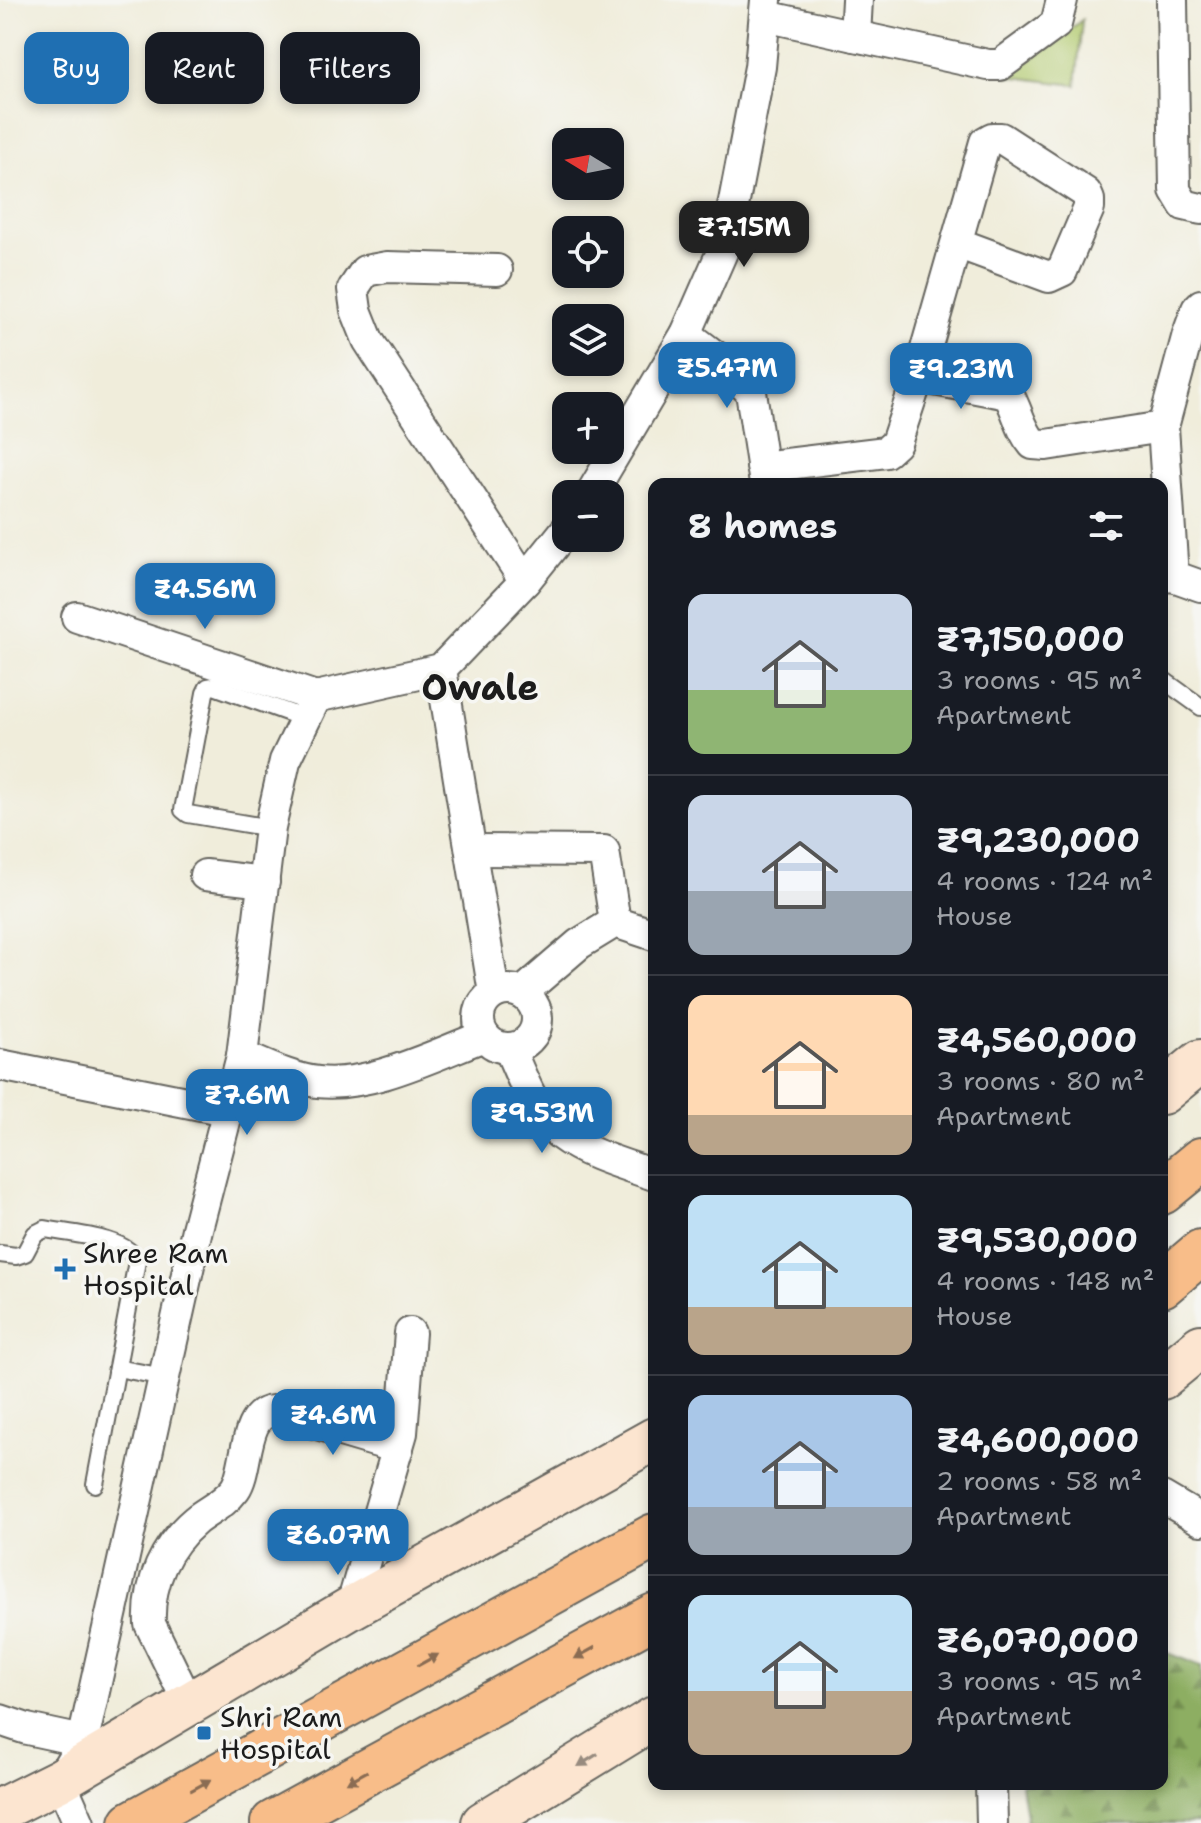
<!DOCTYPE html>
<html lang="en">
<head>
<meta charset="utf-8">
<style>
	body { margin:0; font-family:"Shantell Sans",sans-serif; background:#242831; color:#f1f3f6; height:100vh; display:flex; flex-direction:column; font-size:30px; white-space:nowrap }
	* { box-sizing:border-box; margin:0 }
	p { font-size:26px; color:#9ea1a6 }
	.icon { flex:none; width:44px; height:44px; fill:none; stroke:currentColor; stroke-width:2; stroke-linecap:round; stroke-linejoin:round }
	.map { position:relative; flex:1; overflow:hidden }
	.sheet { position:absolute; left:648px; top:478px; width:520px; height:1312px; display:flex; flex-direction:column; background:#171b24; border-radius:16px; box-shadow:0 4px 12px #0003 }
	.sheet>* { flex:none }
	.hud { position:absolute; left:24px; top:32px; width:504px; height:72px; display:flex; gap:16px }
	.needle { width:52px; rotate:280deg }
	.tools { position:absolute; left:552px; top:128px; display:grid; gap:16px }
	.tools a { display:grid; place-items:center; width:72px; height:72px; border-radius:16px; background:#171b24; box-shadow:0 4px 12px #0003; font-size:40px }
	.price { position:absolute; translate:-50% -68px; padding:0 18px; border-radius:16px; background:#1f6fb2; color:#fff; font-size:26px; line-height:52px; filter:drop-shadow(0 2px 4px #0008) }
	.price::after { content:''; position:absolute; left:50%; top:48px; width:24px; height:18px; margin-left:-12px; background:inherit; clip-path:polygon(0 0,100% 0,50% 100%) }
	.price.selected { background:#222; color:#fff }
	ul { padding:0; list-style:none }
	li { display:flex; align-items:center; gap:24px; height:200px; padding:0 40px }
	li+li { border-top:2px solid #363941 }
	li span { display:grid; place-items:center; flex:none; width:224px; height:160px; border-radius:16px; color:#555 }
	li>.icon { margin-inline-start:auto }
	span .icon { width:96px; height:96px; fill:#fffc; stroke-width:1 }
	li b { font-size:34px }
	h2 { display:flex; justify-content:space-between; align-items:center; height:96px; padding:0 40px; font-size:34px }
	.tag { padding:0 28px; border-radius:16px; background:#171b24; box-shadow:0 4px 12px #0003; font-size:28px; line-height:72px }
	.tag.selected { background:#1f6fb2; color:#fff }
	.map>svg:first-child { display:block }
</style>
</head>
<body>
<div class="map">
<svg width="1201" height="1823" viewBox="0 0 1201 1823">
	<defs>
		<pattern id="forest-firs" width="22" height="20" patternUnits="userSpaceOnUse" patternTransform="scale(2)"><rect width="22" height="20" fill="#8dae62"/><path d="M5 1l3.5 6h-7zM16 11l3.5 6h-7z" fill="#728d50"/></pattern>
	</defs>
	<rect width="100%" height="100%" fill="#f6f6f2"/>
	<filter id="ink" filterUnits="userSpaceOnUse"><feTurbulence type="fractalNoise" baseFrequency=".0125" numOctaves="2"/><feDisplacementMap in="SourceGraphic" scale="16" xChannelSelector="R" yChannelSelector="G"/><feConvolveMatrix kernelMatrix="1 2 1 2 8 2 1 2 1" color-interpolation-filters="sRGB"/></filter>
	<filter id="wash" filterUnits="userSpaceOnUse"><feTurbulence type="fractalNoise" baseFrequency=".006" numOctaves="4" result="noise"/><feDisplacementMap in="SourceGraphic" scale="32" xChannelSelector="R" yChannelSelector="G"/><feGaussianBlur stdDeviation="1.8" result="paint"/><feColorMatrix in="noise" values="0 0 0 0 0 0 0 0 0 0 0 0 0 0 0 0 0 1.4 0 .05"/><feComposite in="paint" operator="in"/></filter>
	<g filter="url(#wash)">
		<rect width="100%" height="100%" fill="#f0eddb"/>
		<polygon fill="url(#forest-firs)" stroke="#54653f" stroke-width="2" points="1162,1651 1201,1666 1201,1823 1027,1823 1021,1784 1162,1784"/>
		<polygon fill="#b2ca6f" stroke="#677346" stroke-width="2" points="1082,20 1076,85 1007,76"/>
	</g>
	<g filter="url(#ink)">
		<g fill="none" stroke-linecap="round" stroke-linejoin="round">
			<defs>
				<g id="lane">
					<polyline points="1162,679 1201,707"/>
					<polyline points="270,828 188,814 183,810 205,693 208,687 214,686 306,719"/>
					<path d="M0,1254L16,1256L25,1253L35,1234L45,1229C70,1234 127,1237 137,1261L95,1484"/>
					<polyline points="117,1368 164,1377"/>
				</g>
				<g id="street">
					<polyline points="1172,0 1175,190 1184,205 1201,209"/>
					<polyline points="765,16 855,36 857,0"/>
					<polyline points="855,36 988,65 1000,65 1056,24 1062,0"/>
					<polyline points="497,270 387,267 365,271 353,289 356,310 368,340 525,581"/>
					<polyline points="686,334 715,356 751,392 765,484"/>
					<polyline points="918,377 985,142 992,138 1001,138 1086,193 1089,200 1089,208 1062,271 1049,277 957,243"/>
					<path d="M762,467L886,452L896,443L918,377L1008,394C1018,411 1020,429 1033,444L1046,445L1163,427"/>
					<polyline points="591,494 686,334 726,243 760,67 766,0"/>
					<polyline points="1173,576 1201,586"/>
					<polyline points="1162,577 1173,576 1163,427 1188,334 1197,309 1201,305"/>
					<polyline points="77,617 316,697"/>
					<polyline points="441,669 494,993"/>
					<polyline points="471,850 604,851 615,922"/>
					<polyline points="205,875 264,882"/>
					<circle cx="508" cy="1019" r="29"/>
					<polyline points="522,993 579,944 615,922 654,935"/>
					<path d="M509,1048C522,1077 535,1115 561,1135C588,1155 623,1164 654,1175"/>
					<path d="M242,1056C266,1066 292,1079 318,1082C370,1088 436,1054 484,1036"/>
					<polyline points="0,1065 226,1110"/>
					<polyline points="1162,1497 1201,1520"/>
					<polyline points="351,1608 402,1433 410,1333"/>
					<path d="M189,1704L150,1624C148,1583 165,1546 196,1520C210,1509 224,1504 235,1489C249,1469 242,1413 273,1411L398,1448"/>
					<polyline points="0,1720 27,1729 83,1741"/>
					<polyline points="991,1784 992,1823"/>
					<polyline points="79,1823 60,1780 83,1741 197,1229 242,1056 270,828 285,761 316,697 441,669 525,581 566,530"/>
				</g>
				<g id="secondary">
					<polyline points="1162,1093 1201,1061"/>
					<polyline points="1162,1378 1201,1346"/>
					<polyline points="0,1810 60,1780 351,1608 654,1439"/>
					<polyline points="483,1823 654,1718"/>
				</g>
				<g id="primary">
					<polyline points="1162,1192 1201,1160"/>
					<polyline points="1162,1285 1201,1252"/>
					<polyline points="132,1823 654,1536"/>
					<polyline points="273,1823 654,1616"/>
				</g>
			</defs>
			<use href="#lane" stroke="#66655f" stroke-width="20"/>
			<use href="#street" stroke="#66655f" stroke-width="34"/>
			<use href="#secondary" stroke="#66655f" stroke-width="46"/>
			<use href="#primary" stroke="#66655f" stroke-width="48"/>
			<use href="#lane" stroke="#fff" stroke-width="16"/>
			<use href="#street" stroke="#fff" stroke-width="30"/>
			<use href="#secondary" stroke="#fce5d0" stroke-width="42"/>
			<use href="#primary" stroke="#f8bd89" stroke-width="44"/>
		</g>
		<defs><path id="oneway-solid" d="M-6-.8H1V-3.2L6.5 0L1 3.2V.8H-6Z" transform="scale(2)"/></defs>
		<g fill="#8a6c52">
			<use href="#oneway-solid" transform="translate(585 1653) rotate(151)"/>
			<use href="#oneway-solid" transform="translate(428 1660) rotate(-29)"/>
			<use href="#oneway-solid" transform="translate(357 1777) rotate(151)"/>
			<use href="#oneway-solid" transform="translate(201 1785) rotate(-29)"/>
		</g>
		<use fill="#978b7f" href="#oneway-solid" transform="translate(588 1760) rotate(148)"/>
	</g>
	<g fill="#1f6fb2" stroke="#f6f6f2" stroke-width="3">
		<path d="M61 1257h8v8h8v8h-8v8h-8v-8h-8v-8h8z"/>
		<rect x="196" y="1725" width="16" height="16" rx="4"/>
	</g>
	<g text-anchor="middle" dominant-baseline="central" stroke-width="7" stroke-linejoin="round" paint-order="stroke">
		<g font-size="28" fill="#1c1c1c" stroke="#f6f6f2" text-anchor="start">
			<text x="83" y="1253">Shree Ram<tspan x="83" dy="32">Hospital</tspan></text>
			<text x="220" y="1717">Shri Ram<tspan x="220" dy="32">Hospital</tspan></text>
		</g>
		<g font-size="36" font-weight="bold" fill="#1c1c1c" stroke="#f6f6f2">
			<text x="480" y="687">Owale</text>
		</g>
	</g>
</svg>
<div class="tools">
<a><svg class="needle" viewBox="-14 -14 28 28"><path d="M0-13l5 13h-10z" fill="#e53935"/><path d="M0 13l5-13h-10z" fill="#9ea1a6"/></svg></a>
<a><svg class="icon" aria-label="locate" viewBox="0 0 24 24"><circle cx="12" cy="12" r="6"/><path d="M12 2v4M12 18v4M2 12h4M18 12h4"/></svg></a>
<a><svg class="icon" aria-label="layers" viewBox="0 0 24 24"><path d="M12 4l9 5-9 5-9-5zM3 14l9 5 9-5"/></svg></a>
<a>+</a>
<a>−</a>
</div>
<b class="price selected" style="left:744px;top:269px">₹7.15M</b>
<b class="price" style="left:727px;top:410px">₹5.47M</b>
<b class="price" style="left:961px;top:411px">₹9.23M</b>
<b class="price" style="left:205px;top:631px">₹4.56M</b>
<b class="price" style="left:247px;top:1137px">₹7.6M</b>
<b class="price" style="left:542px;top:1155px">₹9.53M</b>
<b class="price" style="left:333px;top:1457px">₹4.6M</b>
<b class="price" style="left:338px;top:1577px">₹6.07M</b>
<div class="hud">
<a class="tag selected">Buy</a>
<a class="tag">Rent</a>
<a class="tag">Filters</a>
</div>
<section class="sheet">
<h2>8 homes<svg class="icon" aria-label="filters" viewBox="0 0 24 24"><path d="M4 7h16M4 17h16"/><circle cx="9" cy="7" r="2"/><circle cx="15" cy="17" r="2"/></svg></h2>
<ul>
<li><span style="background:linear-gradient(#c9d6e8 60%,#8fb573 0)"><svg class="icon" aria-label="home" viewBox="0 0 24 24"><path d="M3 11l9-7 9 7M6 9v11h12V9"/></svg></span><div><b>₹7,150,000</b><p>3 rooms · 95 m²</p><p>Apartment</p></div></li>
<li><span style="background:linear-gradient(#c9d6e8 60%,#9aa5b1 0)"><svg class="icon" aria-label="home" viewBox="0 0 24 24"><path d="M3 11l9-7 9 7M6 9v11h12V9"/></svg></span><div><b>₹9,230,000</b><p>4 rooms · 124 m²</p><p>House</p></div></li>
<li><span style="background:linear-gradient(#ffd9b3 75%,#b9a48a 0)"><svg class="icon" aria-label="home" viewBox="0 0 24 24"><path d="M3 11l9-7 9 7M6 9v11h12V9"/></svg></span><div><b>₹4,560,000</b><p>3 rooms · 80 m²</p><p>Apartment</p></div></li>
<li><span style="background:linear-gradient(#bfe0f5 70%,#b9a48a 0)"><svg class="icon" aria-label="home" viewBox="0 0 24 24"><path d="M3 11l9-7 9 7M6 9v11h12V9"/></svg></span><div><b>₹9,530,000</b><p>4 rooms · 148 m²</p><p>House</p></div></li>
<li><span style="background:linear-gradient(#a9c7e8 70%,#9aa5b1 0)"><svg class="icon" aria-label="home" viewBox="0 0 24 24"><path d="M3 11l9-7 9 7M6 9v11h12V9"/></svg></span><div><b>₹4,600,000</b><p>2 rooms · 58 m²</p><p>Apartment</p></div></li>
<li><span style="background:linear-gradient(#bfe0f5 60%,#b9a48a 0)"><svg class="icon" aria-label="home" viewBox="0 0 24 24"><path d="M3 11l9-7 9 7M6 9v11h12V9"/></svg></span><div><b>₹6,070,000</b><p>3 rooms · 95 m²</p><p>Apartment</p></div></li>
</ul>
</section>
</div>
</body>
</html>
